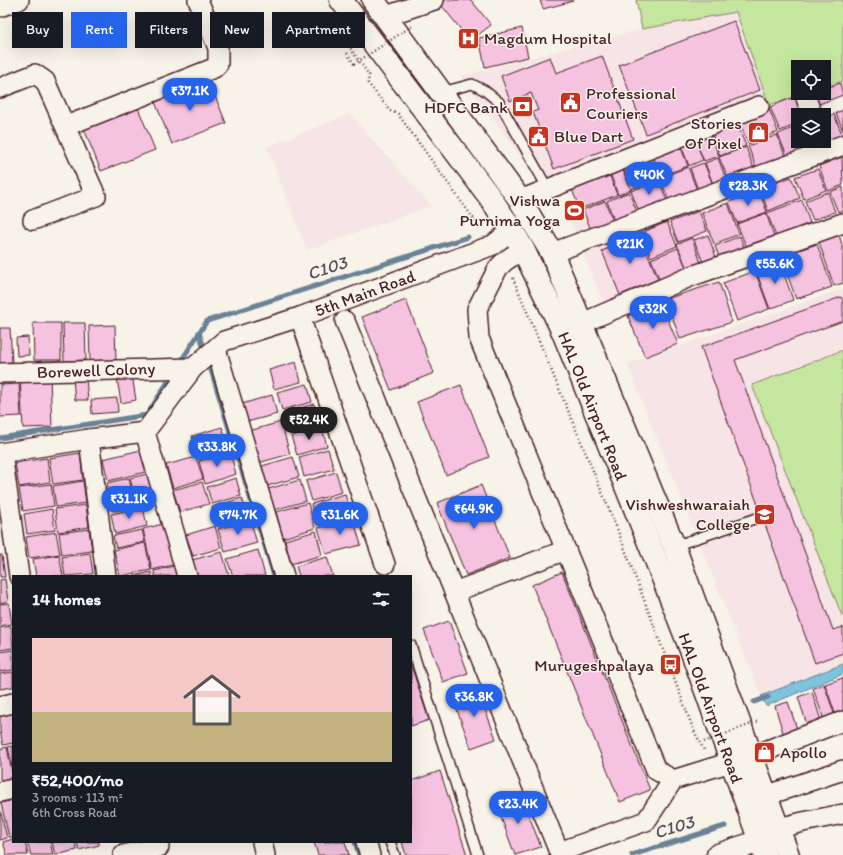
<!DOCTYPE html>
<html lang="en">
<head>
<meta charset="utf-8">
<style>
	body { margin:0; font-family:Itim,sans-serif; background:#20242c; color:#f1f3f6; height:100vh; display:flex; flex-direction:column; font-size:15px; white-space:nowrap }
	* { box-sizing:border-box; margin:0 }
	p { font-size:13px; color:#9ea1a6 }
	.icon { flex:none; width:22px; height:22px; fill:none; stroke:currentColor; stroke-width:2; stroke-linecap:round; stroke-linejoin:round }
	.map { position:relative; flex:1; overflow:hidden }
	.sheet { position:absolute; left:12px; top:575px; width:400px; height:268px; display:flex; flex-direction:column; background:#171b24; border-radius:0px; box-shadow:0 4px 16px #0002 }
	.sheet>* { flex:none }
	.guide { position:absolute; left:12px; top:12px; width:400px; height:36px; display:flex; gap:8px }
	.fabs { position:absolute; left:791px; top:60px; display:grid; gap:8px }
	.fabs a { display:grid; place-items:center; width:40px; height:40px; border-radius:0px; background:#171b24; box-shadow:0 4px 16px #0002; font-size:20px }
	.price { position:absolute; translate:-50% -34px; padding:0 9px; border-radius:14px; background:#2563eb; color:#fff; font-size:13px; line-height:26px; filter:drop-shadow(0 1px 2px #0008) }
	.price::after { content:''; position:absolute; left:50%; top:24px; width:12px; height:9px; margin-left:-6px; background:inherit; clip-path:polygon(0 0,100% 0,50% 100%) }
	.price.on { background:#222; color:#fff }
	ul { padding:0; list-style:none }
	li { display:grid; align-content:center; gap:8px; height:212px; padding:0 20px }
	li span { display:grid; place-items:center; height:124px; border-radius:0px; color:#555 }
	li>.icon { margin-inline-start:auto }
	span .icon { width:72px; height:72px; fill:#fffc; stroke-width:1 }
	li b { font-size:17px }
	h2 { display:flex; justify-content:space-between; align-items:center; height:48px; padding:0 20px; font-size:17px }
	.tag { padding:0 14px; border-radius:0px; background:#171b24; box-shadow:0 4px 16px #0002; font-size:14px; line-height:36px }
	.tag.on { background:#2563eb; color:#fff }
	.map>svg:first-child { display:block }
</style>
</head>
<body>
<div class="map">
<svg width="843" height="855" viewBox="0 0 843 855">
	<rect width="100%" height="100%" fill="#f7f3e8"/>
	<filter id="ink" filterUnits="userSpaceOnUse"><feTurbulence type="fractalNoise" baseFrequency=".025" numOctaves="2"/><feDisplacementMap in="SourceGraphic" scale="8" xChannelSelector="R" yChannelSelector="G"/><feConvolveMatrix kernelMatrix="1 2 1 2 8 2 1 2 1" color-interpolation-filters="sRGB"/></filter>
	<g filter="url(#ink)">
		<g fill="#f6e4e6">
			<polygon points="736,12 765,95 540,182 461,76 642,29"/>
			<polygon points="843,108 843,186 650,258 660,283 604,305 567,213 798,125 798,141 824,141 824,115"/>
			<polygon points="350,114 431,206 307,250 267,147"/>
			<polygon points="843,289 843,664 761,696 627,364"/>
		</g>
		<g fill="#c5e69f" stroke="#888265">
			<polygon points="636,0 843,0 843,81 824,87 824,67 798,67 798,93 807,93 769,105 736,12 642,29"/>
			<polygon points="843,350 843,615 842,616 752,385"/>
		</g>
		<polygon fill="#7dc4dd" stroke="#698296" points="843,664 843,674 766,706 761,696"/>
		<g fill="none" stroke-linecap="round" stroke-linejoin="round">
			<g stroke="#698296" stroke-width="5">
				<polyline points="199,332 205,352"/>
				<polyline points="208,360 274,576"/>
				<polyline points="179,364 207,321 468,237"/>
				<polyline points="0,438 147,415 174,372"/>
				<polyline points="754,702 768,697"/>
				<polyline points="355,842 359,855"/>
				<polyline points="632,855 725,826"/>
			</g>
		</g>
		<g fill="#f5c2e0" stroke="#4a1f2b">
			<polygon points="444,0 471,0 491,25 470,41 439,2"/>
			<polygon points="540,0 572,0 573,1 543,9"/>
			<polygon points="734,21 760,90 646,134 619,65"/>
			<polygon points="522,28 528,57 485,67 479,38"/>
			<polygon points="602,56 633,139 554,169 533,112 538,110 531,93 510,101 501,76 550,57 556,73"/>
			<polygon points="209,81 226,123 172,144 155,102"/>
			<polygon points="840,83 843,95 814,106 813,93 824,93 824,89"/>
			<polygon points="799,95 807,115 798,115 798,124 780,131 770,107"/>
			<polygon points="768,106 778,132 748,144 738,118"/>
			<polygon points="138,108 155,150 101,171 84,129"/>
			<polygon points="843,110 843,131 836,113"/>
			<polygon points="834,114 843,137 827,143 824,135 824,118"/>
			<polygon points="736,121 746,146 720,156 711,131"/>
			<polygon points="798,126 798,141 816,141 817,144 787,156 778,134"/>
			<polygon points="709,131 719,156 704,161 694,137"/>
			<polygon points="777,135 785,155 756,167 748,146"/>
			<polygon points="694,137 703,160 689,166 680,143"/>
			<polygon points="680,145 688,166 661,176 653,156"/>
			<polygon points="746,147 754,169 728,179 719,157"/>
			<polygon points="650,154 659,176 645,182 636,159"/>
			<polygon points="842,157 843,185 828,191 819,166"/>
			<polygon points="718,158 726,179 713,184 705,163"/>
			<polygon points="635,160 644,184 631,189 622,165"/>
			<polygon points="704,163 713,185 698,190 690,168"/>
			<polygon points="621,165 631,190 618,195 609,170"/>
			<polygon points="688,167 697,190 669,201 660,178"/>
			<polygon points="818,169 826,190 804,199 795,177"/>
			<polygon points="608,171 617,195 580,209 570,185"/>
			<polygon points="791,177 800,198 768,211 760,189"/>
			<polygon points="659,180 667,201 639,212 631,191"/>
			<polygon points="843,187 843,210 838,212 830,192"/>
			<polygon points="759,191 767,212 737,223 729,202"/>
			<polygon points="629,192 637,212 614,221 607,201"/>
			<polygon points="828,192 835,212 813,220 805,201"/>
			<polygon points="802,200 810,223 776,236 767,213"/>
			<polygon points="605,201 613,221 591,230 583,210"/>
			<polygon points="728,203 739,234 714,244 702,213"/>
			<polygon points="699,211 707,231 678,242 670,222"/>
			<polygon points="766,213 774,236 746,246 737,224"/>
			<polygon points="667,222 677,246 651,257 641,233"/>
			<polygon points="640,235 658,279 620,295 602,251"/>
			<polygon points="708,235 716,257 703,262 694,240"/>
			<polygon points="839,235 843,248 843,283 834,286 819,242"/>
			<polygon points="740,236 744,247 719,257 715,246"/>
			<polygon points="692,238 701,263 687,269 677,244"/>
			<polygon points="817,244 832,287 796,299 781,256"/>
			<polygon points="678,248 687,270 660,280 651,259"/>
			<polygon points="780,262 793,300 770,309 756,271"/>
			<polygon points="755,271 769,309 737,321 723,283"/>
			<polygon points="719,282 732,322 680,339 666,299"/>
			<polygon points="841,297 843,301 843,321 735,360 833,630 843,627 843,653 815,663 701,347"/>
			<polygon points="406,300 434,373 391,390 362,317"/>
			<polygon points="661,303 678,344 645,357 628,316"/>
			<polygon points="33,323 61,323 61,360 34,360"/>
			<polygon points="63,323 85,323 86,360 64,361"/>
			<polygon points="115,325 116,362 90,363 89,326"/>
			<polygon points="0,328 10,328 12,362 0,363"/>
			<polygon points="28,337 29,355 17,356 16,338"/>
			<polygon points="296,362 301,382 274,389 269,370"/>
			<polygon points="132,375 136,400 121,403 117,378"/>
			<polygon points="50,377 52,427 23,428 20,378"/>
			<polygon points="86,379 88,400 75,400 73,380"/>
			<polygon points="19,384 21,416 0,417 0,385"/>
			<polygon points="307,384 312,402 282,410 277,392"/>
			<polygon points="461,385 489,457 446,475 417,402"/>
			<polygon points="272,395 277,414 247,422 242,404"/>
			<polygon points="117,398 118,412 92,414 91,400"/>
			<polygon points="314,404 319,425 289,433 283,413"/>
			<polygon points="281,422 290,454 258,463 249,431"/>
			<polygon points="222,427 229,450 199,459 192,436"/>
			<polygon points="322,428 327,446 297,455 291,436"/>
			<polygon points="145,449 150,471 108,481 103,459"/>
			<polygon points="328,449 334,469 304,477 299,457"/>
			<polygon points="230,452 236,474 205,484 199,461"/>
			<polygon points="80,453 83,480 53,484 49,458"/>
			<polygon points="196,457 203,479 173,488 166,465"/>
			<polygon points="293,457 299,477 267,486 262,466"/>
			<polygon points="47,458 50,482 19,487 15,463"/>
			<polygon points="336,472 342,492 312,501 306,481"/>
			<polygon points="152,473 159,502 137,507 130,478"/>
			<polygon points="129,478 135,506 113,511 107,483"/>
			<polygon points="236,478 241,496 212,504 207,487"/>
			<polygon points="300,480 306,501 274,510 268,489"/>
			<polygon points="83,481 86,503 56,507 53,486"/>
			<polygon points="202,482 209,504 180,512 173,490"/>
			<polygon points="51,484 54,506 23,511 19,488"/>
			<polygon points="481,485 510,558 466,575 437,503"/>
			<polygon points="345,494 351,515 317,525 311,504"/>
			<polygon points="242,498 248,517 218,526 212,507"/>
			<polygon points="308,503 315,528 283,538 276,512"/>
			<polygon points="86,505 89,527 58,532 55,509"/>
			<polygon points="143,507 147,526 115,534 111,514"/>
			<polygon points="52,509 55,530 27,534 24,514"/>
			<polygon points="353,518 361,545 326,554 318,528"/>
			<polygon points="250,519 257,543 225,552 218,529"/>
			<polygon points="167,523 177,564 152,570 143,529"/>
			<polygon points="215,526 221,548 193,556 186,535"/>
			<polygon points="89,529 92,551 62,555 59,533"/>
			<polygon points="142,530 145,542 116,548 113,536"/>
			<polygon points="316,531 322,555 291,564 285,540"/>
			<polygon points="56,532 60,554 29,558 26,537"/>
			<polygon points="145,543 151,570 120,576 114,550"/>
			<polygon points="258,550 265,576 233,576 227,559"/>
			<polygon points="222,552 229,576 196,576 192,560"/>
			<polygon points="90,553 93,574 65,576 62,557"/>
			<polygon points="0,555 2,555 5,577 0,577"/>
			<polygon points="59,555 63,576 36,576 33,559"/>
			<polygon points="327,557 333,576 299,576 296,566"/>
			<polygon points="178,565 181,576 155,576 154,571"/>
			<polygon points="151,572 152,576 133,576"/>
			<polygon points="562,572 650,790 620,802 532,585"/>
			<polygon points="5,579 8,601 0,603 0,580"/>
			<polygon points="9,603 12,624 0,626 0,604"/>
			<polygon points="449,621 468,673 443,682 424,630"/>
			<polygon points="11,626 13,648 0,650 0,628"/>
			<polygon points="13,650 13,670 0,672 0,652"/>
			<polygon points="411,665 429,720 411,726"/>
			<polygon points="13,672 13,687 0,689 0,674"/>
			<polygon points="843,678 843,717 837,719 825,684"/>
			<polygon points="824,684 836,719 825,723 813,688"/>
			<polygon points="477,687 496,739 471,748 452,696"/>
			<polygon points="812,692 822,724 808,728 798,697"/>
			<polygon points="788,702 798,732 784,736 775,706"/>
			<polygon points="13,712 13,743 3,745 0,731 0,714"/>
			<polygon points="13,746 13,771 8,747"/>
			<polygon points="7,747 13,777 0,780 0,749"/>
			<polygon points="440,771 467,855 406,855 402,842 411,842 411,781"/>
			<polygon points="521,795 541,847 515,855 496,804"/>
			<polygon points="13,800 13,837 9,837 1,803"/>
			<polygon points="0,809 7,838 0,840"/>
			<polygon points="13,839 13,842 25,842 28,855 7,855 3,842"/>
			<polygon points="27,842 50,842 53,855 31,855"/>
			<polygon points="52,842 75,842 77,850 55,855"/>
			<polygon points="77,842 99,842 99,845 79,850"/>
			<polygon points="314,842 345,842 349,855 318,855"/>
		</g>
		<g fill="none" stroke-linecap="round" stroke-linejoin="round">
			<defs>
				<g id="lane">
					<polyline points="442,92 472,84 484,90 499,102 548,189"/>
					<polyline points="674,546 760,517"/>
					<polyline points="411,645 478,855"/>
					<polyline points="390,842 395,855"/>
				</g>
				<g id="street">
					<polyline points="0,7 19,0"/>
					<polyline points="386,16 434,0"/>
					<polyline points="0,88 35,74 45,81 96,196 33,220"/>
					<polyline points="805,95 812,115"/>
					<polyline points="66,126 214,68 218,64 218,48 198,0"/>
					<polyline points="520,200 759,106"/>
					<polyline points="523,249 505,261 498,268 477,309 479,338 656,770 673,780"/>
					<polyline points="552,253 843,145"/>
					<polyline points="300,317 385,564"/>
					<polyline points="345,321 559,852 646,821 673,780 731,762"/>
					<polyline points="582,323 692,276 843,223"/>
					<polyline points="216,349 284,576"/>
					<polyline points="0,373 193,368"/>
					<polyline points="145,432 187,576"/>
					<polyline points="89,439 106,576"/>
					<polyline points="0,453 89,439 145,432 193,368 224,341 300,317 493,245 512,230"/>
					<polyline points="2,453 19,576"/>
					<polyline points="454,592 566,550"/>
					<polyline points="0,706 13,703"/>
					<polyline points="752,756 843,721"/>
					<polyline points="0,792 13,789"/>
					<polyline points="768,795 843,770"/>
					<polyline points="779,828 803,822 843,814"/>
					<polyline points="262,842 265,855"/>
					<polyline points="366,842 370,855"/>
					<polyline points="123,855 159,847"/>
				</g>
				<polyline id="secondary" points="718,855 760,841"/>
				<g id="primary">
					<polyline points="341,0 489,196 512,230 523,249 563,332 654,555 693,655 765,855"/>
					<polyline points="373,0 520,200 552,253 674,546 788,855"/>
				</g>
			</defs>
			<use href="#lane" stroke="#4a1f2b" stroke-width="12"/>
			<use href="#street" stroke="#4a1f2b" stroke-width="22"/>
			<use href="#secondary" stroke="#4a1f2b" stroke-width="25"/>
			<use href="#primary" stroke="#4a1f2b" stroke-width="25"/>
			<g stroke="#4a1f2b" stroke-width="2.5" stroke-dasharray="1 3" stroke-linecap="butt">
				<polyline points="346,42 369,75 368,83 390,111 398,114 481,229"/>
				<polyline points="347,53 354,64"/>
				<polyline points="513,278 616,526 694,731 705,752"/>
			</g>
			<use href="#lane" stroke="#f7f3e8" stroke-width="9"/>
			<use href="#street" stroke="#f7f3e8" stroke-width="19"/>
			<use href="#secondary" stroke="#f7f3e8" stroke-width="22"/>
			<use href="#primary" stroke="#f7f3e8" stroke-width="22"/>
			<g stroke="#4a1f2b" stroke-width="2.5" stroke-dasharray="1 3" stroke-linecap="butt">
				<polyline points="354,64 412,26"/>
				<polyline points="704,742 759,721"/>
			</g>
		</g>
	</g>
	<defs>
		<symbol id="hospital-square" viewBox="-11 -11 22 22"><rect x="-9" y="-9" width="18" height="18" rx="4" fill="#c8321e" stroke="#f7f3e8"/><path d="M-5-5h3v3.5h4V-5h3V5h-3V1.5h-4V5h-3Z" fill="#fff"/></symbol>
		<symbol id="civic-square" viewBox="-11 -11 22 22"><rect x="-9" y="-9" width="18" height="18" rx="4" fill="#c8321e" stroke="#f7f3e8"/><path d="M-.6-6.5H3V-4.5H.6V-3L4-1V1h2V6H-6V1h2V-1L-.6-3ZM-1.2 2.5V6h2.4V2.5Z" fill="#fff"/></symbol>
		<symbol id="bank-square" viewBox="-11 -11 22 22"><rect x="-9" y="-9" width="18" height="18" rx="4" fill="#c8321e" stroke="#f7f3e8"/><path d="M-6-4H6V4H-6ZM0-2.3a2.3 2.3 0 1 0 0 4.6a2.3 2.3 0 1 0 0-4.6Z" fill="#fff"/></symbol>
		<symbol id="shop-square" viewBox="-11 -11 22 22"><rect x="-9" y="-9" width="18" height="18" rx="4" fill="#c8321e" stroke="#f7f3e8"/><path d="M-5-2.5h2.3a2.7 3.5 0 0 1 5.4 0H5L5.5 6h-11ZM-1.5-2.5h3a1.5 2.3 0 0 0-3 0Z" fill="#fff"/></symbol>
		<symbol id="stadium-square" viewBox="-11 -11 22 22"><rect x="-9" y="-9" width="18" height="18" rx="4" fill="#c8321e" stroke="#f7f3e8"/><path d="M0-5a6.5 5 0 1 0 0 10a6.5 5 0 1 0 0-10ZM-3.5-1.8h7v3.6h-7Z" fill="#fff"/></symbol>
		<symbol id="university-square" viewBox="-11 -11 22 22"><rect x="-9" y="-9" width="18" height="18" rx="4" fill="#c8321e" stroke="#f7f3e8"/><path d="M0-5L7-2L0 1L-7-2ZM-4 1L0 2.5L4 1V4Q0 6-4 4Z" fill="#fff"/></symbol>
		<symbol id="bus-square" viewBox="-11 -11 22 22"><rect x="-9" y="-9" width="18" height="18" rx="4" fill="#c8321e" stroke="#f7f3e8"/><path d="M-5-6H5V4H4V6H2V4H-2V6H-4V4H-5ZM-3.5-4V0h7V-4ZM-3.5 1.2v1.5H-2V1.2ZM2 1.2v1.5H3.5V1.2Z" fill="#fff"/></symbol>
	</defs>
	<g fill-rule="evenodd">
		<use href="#hospital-square" x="456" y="26" width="25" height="25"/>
		<use href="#civic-square" x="558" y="90" width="25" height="25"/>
		<use href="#bank-square" x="510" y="94" width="25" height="25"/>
		<use href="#shop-square" x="746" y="120" width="25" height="25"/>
		<use href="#civic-square" x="526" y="124" width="25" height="25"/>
		<use href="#stadium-square" x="562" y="198" width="25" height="25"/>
		<use href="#university-square" x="752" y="502" width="25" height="25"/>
		<use href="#bus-square" x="658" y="652" width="25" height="25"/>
		<use href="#shop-square" x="752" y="740" width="25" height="25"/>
	</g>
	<g text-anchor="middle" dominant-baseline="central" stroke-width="3" stroke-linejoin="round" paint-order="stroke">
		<g font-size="17" fill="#4a1f2b" stroke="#f7f3e8" text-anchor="end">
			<text x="484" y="38" text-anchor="start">Magdum Hospital</text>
			<text x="586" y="93" text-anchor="start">Professional<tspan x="586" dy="20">Couriers</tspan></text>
			<text x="508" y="107">HDFC Bank</text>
			<text x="742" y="123">Stories<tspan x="742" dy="20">Of Pixel</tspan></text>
			<text x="554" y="136" text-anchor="start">Blue Dart</text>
			<text x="560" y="200">Vishwa<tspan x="560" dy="20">Purnima Yoga</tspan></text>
			<text x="750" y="504">Vishweshwaraiah<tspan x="750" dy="20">College</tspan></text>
			<text x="654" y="665">Murugeshpalaya</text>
			<text x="780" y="752" text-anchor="start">Apollo</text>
		</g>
		<g font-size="17" fill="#4a1f2b" stroke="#f7f3e8">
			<text transform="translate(365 293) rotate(-20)">5th Main Road</text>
			<text transform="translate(96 370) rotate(-2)">Borewell Colony</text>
			<text transform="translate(593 406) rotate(68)">HAL Old Airport Road</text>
			<text transform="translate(711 708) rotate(70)">HAL Old Airport Road</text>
		</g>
		<g font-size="18" font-style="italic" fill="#595160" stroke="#f7f3e8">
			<text transform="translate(327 268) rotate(-18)">C103</text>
			<text transform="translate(674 827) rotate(-17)">C103</text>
		</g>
	</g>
</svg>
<div class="fabs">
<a><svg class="icon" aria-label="locate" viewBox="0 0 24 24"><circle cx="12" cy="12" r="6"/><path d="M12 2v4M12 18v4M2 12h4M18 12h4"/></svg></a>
<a><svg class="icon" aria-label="layers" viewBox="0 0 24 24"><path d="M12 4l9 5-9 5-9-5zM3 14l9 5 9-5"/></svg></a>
</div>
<b class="price" style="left:190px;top:112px">₹37.1K</b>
<b class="price" style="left:649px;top:196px">₹40K</b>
<b class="price" style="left:748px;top:207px">₹28.3K</b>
<b class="price" style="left:630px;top:265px">₹21K</b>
<b class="price" style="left:775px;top:285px">₹55.6K</b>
<b class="price" style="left:653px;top:330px">₹32K</b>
<b class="price on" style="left:309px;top:441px">₹52.4K</b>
<b class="price" style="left:217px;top:468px">₹33.8K</b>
<b class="price" style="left:129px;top:520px">₹31.1K</b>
<b class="price" style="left:474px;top:530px">₹64.9K</b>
<b class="price" style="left:238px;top:536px">₹74.7K</b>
<b class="price" style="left:340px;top:536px">₹31.6K</b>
<b class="price" style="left:474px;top:718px">₹36.8K</b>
<b class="price" style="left:518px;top:825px">₹23.4K</b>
<div class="guide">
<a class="tag">Buy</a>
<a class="tag on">Rent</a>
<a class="tag">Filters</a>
<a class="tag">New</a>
<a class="tag">Apartment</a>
</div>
<section class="sheet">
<h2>14 homes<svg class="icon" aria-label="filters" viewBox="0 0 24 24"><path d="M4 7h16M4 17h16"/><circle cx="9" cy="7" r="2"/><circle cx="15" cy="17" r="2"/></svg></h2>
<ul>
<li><span style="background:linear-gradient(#f6c9c9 60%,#c2b280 0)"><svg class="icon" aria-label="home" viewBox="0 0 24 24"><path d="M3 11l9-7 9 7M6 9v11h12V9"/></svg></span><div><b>₹52,400/mo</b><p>3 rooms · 113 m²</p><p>6th Cross Road</p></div></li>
</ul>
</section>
</div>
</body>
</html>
